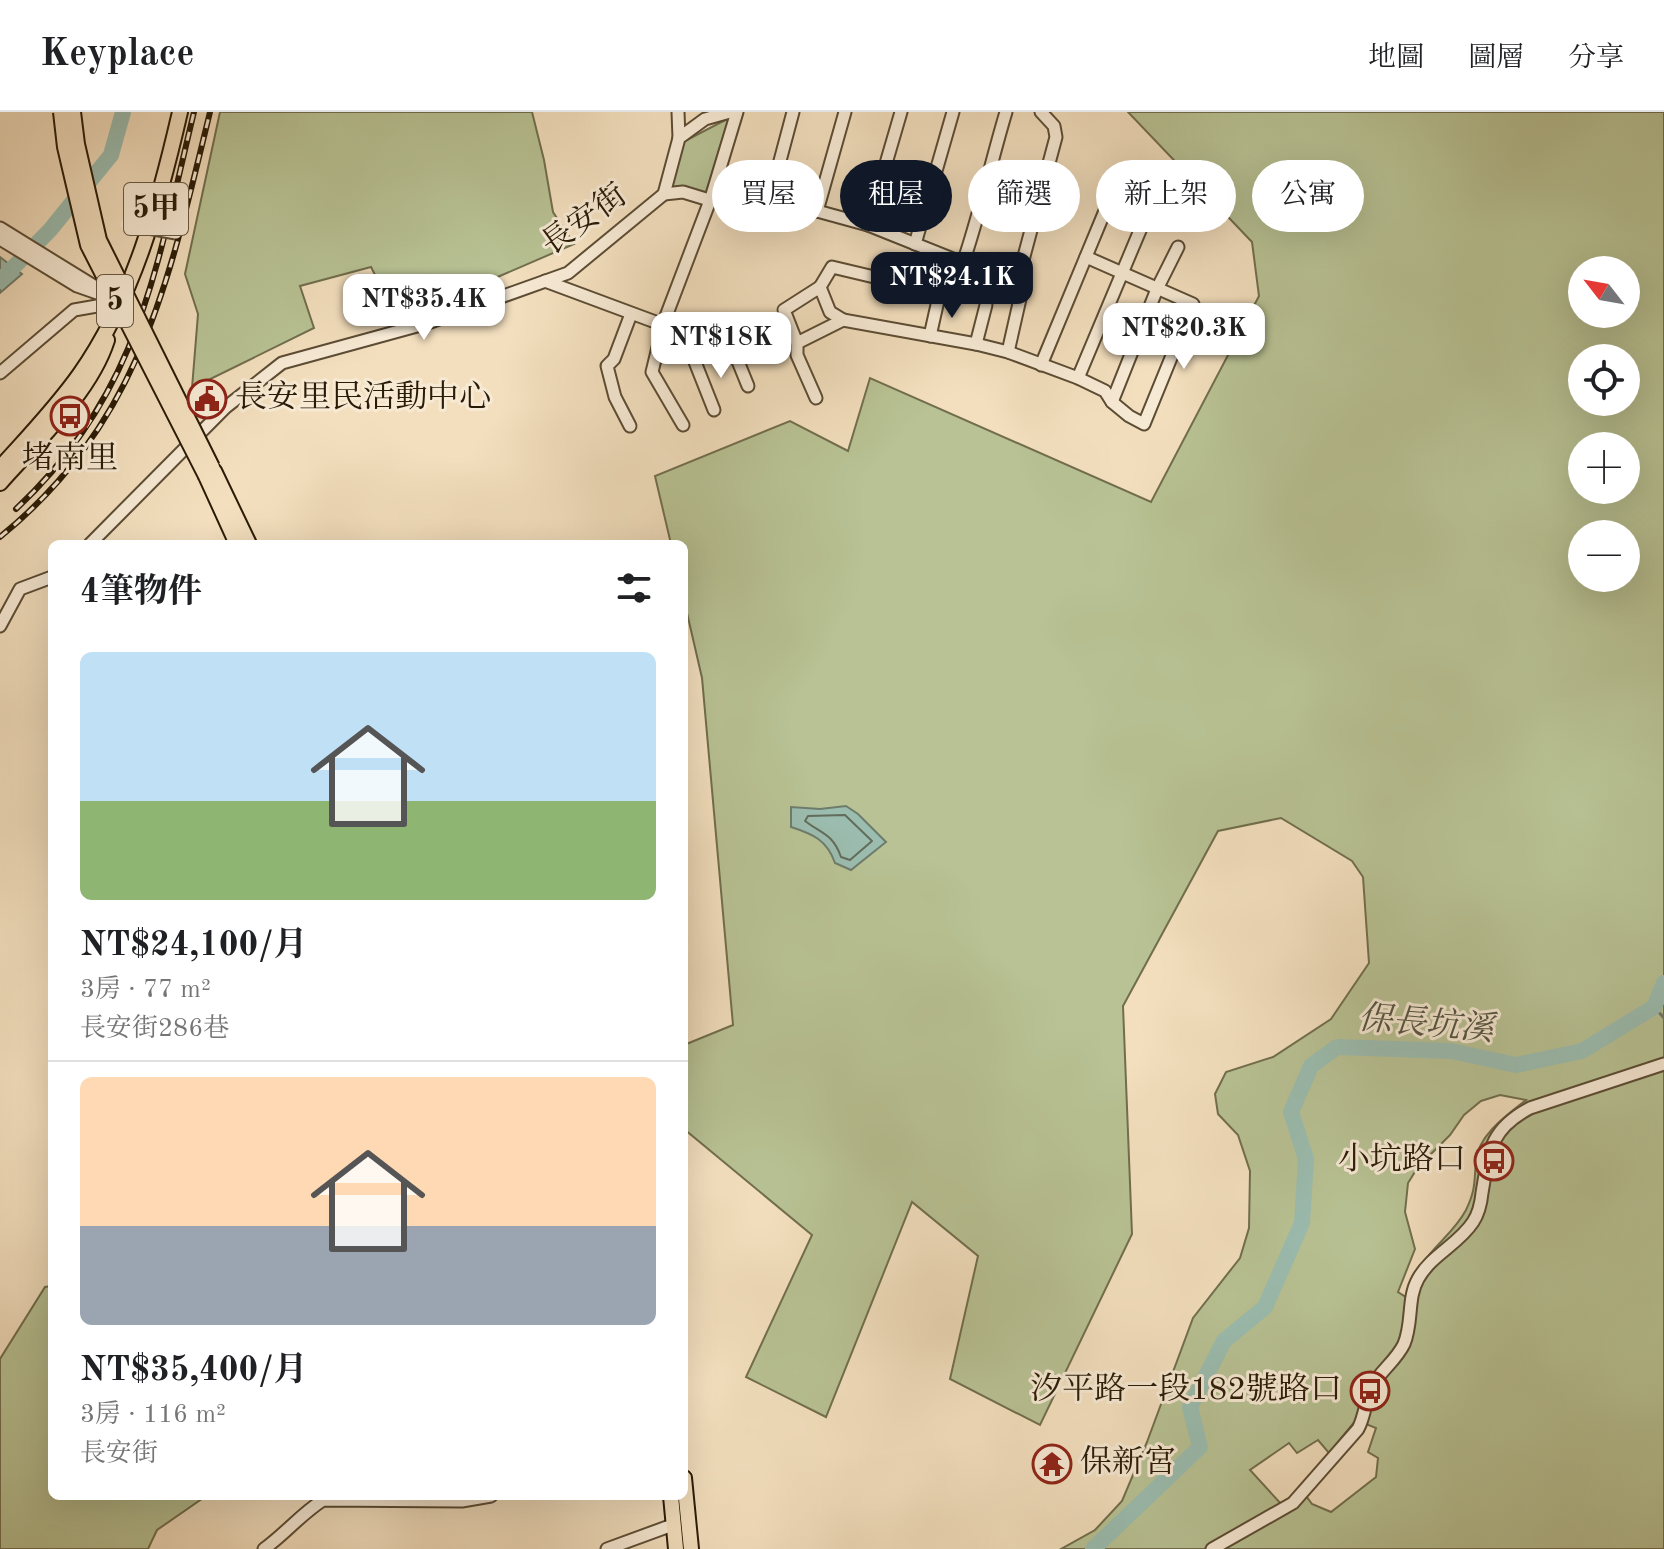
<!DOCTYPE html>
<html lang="zh-TW">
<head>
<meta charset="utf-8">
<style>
	body { margin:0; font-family:"Old Standard TT","Noto Serif TC",serif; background:#f2f2f2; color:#202124; height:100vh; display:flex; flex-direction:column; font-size:30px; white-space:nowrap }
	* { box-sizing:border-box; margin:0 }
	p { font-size:26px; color:#757577 }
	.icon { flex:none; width:44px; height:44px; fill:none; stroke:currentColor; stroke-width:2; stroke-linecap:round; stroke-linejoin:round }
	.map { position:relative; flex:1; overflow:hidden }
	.details { position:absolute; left:48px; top:428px; width:640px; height:960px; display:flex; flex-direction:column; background:#fff; border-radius:12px; box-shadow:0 8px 32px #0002 }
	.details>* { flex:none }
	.banner { position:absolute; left:712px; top:48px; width:760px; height:72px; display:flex; gap:16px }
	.needle { width:52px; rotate:301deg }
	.fabs { position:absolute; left:1568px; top:144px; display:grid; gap:16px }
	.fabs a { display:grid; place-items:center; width:72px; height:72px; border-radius:50%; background:#fff; box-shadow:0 8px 32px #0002; font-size:40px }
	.price { position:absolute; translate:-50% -68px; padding:0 18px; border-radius:16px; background:#fff; color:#222; font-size:26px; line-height:52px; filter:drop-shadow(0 2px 4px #0008) }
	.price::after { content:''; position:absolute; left:50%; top:48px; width:24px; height:18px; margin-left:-12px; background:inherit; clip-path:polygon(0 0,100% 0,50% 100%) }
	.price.selected { background:#111827; color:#fff }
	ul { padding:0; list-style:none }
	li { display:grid; align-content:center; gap:16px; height:424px; padding:0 32px }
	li+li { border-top:2px solid #e0e0e0 }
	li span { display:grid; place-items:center; height:248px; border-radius:12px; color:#555 }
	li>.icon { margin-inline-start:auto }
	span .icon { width:144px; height:144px; fill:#fffc; stroke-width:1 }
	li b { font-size:34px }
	h2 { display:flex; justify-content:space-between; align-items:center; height:96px; padding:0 32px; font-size:34px }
	.chip { padding:0 28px; border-radius:36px; background:#fff; box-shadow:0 8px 32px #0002; font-size:28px; line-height:72px }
	.chip.selected { background:#111827; color:#fff }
	header { display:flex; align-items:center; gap:48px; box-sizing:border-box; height:112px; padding:0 40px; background:#fff; border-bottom:2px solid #e0e0e0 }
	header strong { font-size:38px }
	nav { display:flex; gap:44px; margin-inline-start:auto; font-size:28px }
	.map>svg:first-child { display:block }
</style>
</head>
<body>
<header>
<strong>Keyplace</strong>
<nav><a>地圖</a><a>圖層</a><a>分享</a></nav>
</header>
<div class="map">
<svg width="1664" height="1437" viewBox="0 0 1664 1437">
	<rect width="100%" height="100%" fill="#f3dfbe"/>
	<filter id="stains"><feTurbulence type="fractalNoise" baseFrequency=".0025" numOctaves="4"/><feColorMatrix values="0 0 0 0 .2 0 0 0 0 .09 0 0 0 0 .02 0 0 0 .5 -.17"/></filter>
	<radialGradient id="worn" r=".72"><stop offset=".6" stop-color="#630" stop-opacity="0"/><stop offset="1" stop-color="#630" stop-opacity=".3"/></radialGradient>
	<g fill="#b8c294" stroke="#716e4d" stroke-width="2" fill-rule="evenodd">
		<polygon points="220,0 532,0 544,48 553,100 574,132 398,208 371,155 300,174 314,216 192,276 198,202 185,162"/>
		<path d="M1128,0H1664V1437H1061L1095,1418L1122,1389L1147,1330L1193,1206L1240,1146L1249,1116L1250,1059L1238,1023L1218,1002L1215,982L1226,960L1273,945L1331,907L1369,851L1363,765L1352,749L1281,706L1218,719L1123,894L1132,1122L1040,1313L950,1267L978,1144L912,1090L826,1305L746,1265L812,1123L684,1017V933L733,913L702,566L684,488V432H671L655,364L790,309L848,339L870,266L1151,390L1259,184L1252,130ZM1582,158H1626V202H1582ZM1582,246H1626V290H1582ZM1582,334H1626V378H1582ZM1582,422H1626V466H1582ZM1500,983L1526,988C1507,1003 1478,1023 1476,1049C1474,1070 1476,1077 1466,1098C1455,1119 1436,1132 1423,1151C1417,1162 1412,1174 1406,1185L1398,1180L1415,1137L1405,1100L1408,1071L1418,1055L1450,1023L1464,1003L1481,989ZM1356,1308L1376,1316L1368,1340L1378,1346L1376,1365L1331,1400L1312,1392L1301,1377L1282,1393L1250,1358L1289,1331L1297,1341L1318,1328L1329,1341Z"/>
		<polygon points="729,6 705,84 670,75 683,30"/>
		<polygon points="52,1174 52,1384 206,1384 157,1418 148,1437 0,1437 0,1247 45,1175"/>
	</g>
	<g fill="#9bbdb0" stroke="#6e7c6c" stroke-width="2">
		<polygon points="0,145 22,162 0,181"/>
		<path d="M846,694L858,702L886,730L851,758L835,751C827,728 813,722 791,715V695L820,697Z"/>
	</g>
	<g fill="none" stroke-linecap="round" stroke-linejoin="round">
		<path stroke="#626c5b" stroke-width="2" d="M845,703L872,729L850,748L841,745C833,722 822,722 805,709L808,704Z"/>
		<polyline stroke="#6e7c6c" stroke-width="3" points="1654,895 1664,906"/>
		<g stroke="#9bbdb0" stroke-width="16">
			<polyline points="0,169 50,118 111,43 123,0"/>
			<polyline points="1093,1437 1200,1335 1190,1295 1224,1229 1265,1195 1302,1111 1306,1047 1291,1000 1311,954 1337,935 1451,939 1516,953 1582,939 1654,895 1664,871"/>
		</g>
		<defs>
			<g id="minor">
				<polyline points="678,0 679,26"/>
				<polyline points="664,82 683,80 765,105 817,99 868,113 963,151 1024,166"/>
				<polyline points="817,99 845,0"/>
				<polyline points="765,105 793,0"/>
				<polyline points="868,113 901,0"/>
				<polyline points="0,116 115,187"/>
				<polyline points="0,127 77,174 97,181"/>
				<polyline points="915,132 953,0"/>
				<path d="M963,151C980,101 991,50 1006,0"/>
				<polyline points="545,169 693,224 710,235"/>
				<polyline points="820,175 832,155 908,173"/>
				<polyline points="930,224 939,184"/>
				<polyline points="797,231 843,208 976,232 1008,240 1078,266 1105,279 1112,290 1129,304 1144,312 1193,192 1086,145"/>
				<polyline points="976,232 986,193"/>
				<polyline points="710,235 695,250 714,298"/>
				<polyline points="710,235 725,233 733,237 748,274"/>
				<polyline points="1008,240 1022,178 1023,148 1056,25 1054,14 1041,0"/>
				<polyline points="1041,253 1107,94"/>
				<polyline points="0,261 74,198 120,190"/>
				<polyline points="1078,266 1141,116"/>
				<polyline points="816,286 797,243 797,231 784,198 820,175 830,200 843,208"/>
				<polyline points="1112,290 1157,177 1178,135"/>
				<polyline points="683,313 652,260 665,207 711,86 737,0"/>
				<polyline points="630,314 615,285 607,254 614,247 631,202"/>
				<polyline points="90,432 226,295 282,251 428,211 568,161 664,82 679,26 705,7 730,0"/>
				<polyline points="0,514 20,477 52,465"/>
				<path d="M264,1437C285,1422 301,1402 323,1388L462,1389L491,1384"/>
				<polyline points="607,1437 667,1415"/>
				<path d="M1212,1437L1293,1391L1358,1317C1365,1304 1365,1290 1371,1276C1379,1260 1396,1249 1404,1232C1413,1211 1407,1186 1418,1167C1431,1143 1458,1133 1473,1110C1479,1101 1481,1091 1482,1081C1489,1039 1490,1017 1530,996L1664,952"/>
			</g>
			<g id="major">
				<path d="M0,356C27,326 56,296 80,262C134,185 159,91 180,0"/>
				<polyline points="214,359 249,432"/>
				<polyline points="206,364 237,432"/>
				<path d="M0,371C37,329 90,281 107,228"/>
				<polyline points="684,1366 691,1437"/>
				<polyline points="671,1384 676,1437"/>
			</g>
		</defs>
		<use href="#minor" stroke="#5c4c34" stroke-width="15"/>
		<use href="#major" stroke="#2a1b06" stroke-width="18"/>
		<use href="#minor" stroke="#f7ead5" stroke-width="11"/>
		<use href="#major" stroke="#f3dfbe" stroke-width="14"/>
		<defs>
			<g id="rail">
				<path d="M16,397C140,281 156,156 194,0"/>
				<path d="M0,425C141,310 169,168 210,0"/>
			</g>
		</defs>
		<use href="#rail" stroke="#2a1b06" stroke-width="6"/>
		<use href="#rail" stroke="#f7ead5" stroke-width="3" stroke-dasharray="9" stroke-linecap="butt"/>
		<defs>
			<polyline id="minor-bridge" points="126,112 176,121"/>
			<g id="major-bridge">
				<polyline points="61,0 65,35 88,133 206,364"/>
				<polyline points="73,0 77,32 99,128 212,355"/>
			</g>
		</defs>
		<use href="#minor-bridge" stroke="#5c4c34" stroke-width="15" stroke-linecap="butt"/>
		<use href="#major-bridge" stroke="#2a1b06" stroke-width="18" stroke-linecap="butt"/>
		<use href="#minor-bridge" stroke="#f7ead5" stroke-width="11"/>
		<use href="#major-bridge" stroke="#f3dfbe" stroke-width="14"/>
	</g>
	<defs>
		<symbol id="civic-ring" viewBox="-11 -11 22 22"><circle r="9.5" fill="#f7ead5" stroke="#8f2418" stroke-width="1.5"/><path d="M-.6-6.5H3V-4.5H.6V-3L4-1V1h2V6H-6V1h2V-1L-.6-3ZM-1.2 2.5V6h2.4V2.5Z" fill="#8f2418"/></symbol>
		<symbol id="bus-ring" viewBox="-11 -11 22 22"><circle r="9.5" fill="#f7ead5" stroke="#8f2418" stroke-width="1.5"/><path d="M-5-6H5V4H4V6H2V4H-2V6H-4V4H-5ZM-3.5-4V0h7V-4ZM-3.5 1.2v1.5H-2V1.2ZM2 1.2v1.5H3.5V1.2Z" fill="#8f2418"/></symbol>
		<symbol id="temple-ring" viewBox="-11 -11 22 22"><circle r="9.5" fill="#f7ead5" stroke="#8f2418" stroke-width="1.5"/><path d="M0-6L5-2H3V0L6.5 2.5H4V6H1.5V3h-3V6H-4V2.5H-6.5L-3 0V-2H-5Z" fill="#8f2418"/></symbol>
	</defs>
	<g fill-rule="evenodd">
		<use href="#civic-ring" x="185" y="265" width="44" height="44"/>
		<use href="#bus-ring" x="48" y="282" width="44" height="44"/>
		<use href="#bus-ring" x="1472" y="1027" width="44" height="44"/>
		<use href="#bus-ring" x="1348" y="1257" width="44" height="44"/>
		<use href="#temple-ring" x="1030" y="1330" width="44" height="44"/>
	</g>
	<g text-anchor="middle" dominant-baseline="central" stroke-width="6" stroke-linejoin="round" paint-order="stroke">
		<g fill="#f7ead5" stroke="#685944" stroke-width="2">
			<rect x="124" y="71" width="64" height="52" rx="6"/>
			<rect x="97" y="163" width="36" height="52" rx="6"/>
		</g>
		<g font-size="30" font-weight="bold" fill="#2a1b06">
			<text x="156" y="97">5甲</text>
			<text x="115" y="189">5</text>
		</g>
		<g font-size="32" fill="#2a1b06" stroke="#f7ead5">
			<text transform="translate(585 109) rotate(-36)">長安街</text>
		</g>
		<g font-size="32" fill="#2a1b06" stroke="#f7ead5" text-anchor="start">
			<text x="235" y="287">長安里民活動中心</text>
			<text x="70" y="348" text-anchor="middle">堵南里</text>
			<text x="1466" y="1049" text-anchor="end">小坑路口</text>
			<text x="1342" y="1279" text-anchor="end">汐平路一段182號路口</text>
			<text x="1080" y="1352">保新宮</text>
		</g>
		<g font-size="34" font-style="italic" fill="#525442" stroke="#f7ead5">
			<text transform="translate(1426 913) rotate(5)">保長坑溪</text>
		</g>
	</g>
	<rect width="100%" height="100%" filter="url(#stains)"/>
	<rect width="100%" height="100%" fill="url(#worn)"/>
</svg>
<div class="fabs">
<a><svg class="needle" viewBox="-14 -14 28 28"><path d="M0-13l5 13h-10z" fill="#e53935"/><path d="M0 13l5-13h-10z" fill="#757577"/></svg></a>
<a><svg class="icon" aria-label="locate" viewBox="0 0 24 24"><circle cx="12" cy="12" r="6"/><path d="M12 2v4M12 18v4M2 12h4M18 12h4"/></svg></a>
<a>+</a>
<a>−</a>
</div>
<b class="price selected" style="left:952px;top:208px">NT$24.1K</b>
<b class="price" style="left:424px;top:230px">NT$35.4K</b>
<b class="price" style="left:1184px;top:259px">NT$20.3K</b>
<b class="price" style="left:721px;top:268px">NT$18K</b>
<div class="banner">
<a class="chip">買屋</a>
<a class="chip selected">租屋</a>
<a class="chip">篩選</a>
<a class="chip">新上架</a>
<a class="chip">公寓</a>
</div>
<section class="details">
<h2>4筆物件<svg class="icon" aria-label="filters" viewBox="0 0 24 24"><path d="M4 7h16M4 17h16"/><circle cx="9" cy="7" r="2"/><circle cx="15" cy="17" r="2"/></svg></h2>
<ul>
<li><span style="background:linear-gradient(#bfe0f5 60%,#8fb573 0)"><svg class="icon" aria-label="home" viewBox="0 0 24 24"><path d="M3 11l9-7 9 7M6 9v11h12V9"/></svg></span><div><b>NT$24,100/月</b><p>3房 · 77 m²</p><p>長安街286巷</p></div></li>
<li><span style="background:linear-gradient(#ffd9b3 60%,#9aa5b1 0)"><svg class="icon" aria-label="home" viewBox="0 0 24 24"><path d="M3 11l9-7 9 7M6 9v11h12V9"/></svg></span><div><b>NT$35,400/月</b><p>3房 · 116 m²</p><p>長安街</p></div></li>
</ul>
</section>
</div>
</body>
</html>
